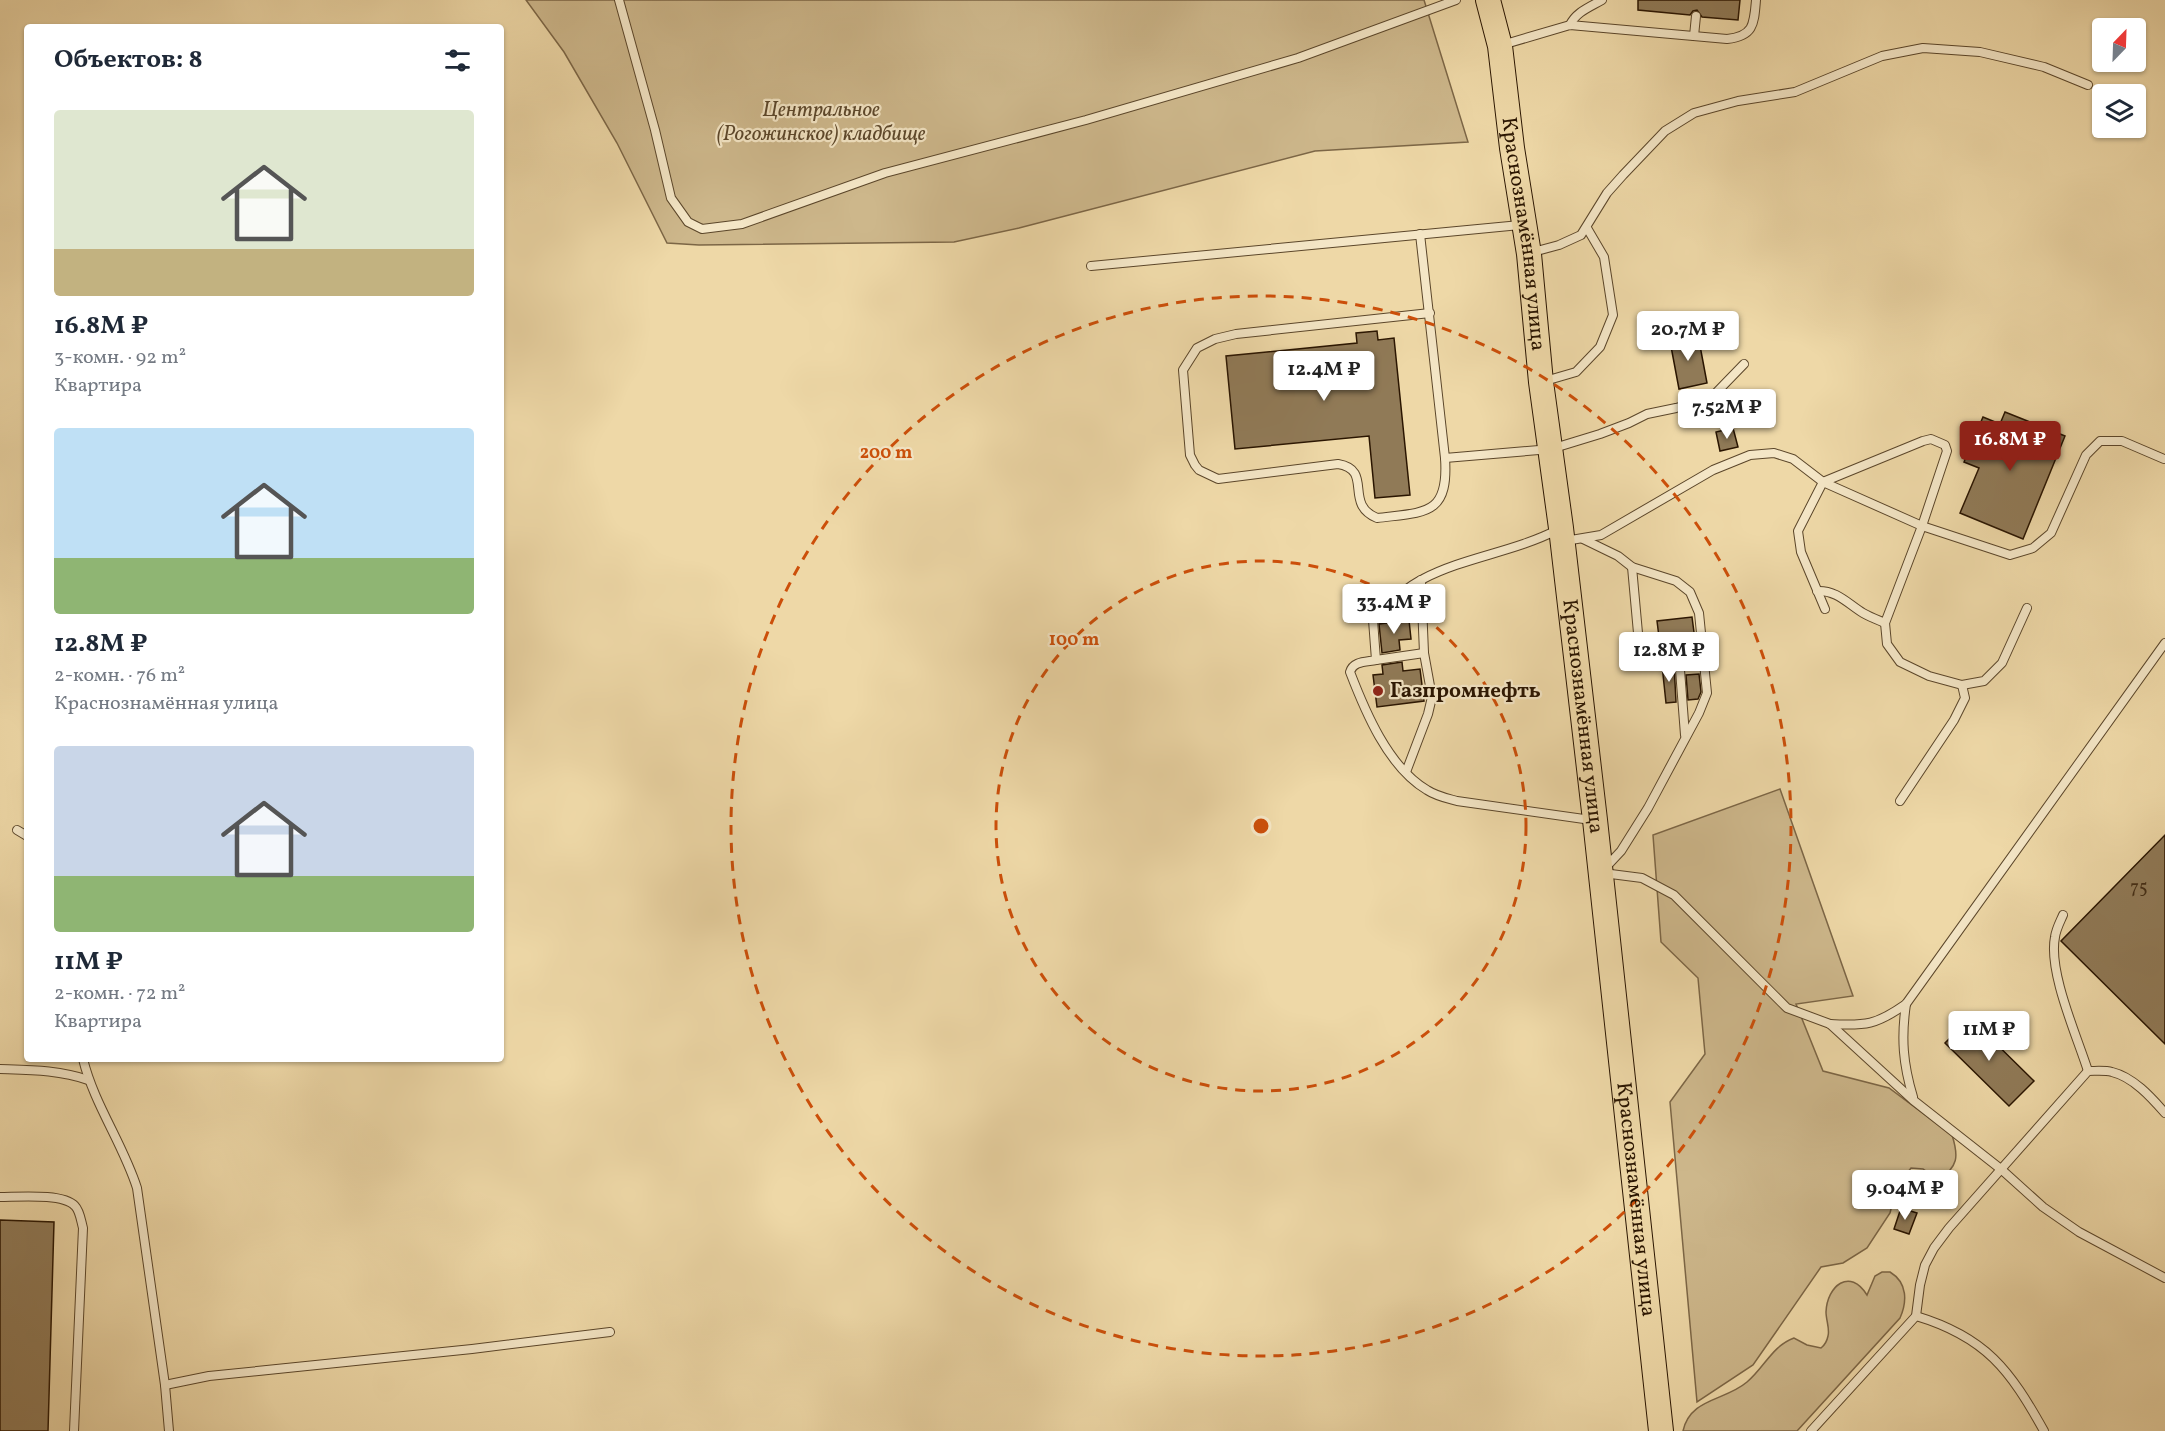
<!DOCTYPE html>
<html lang="ru">
<head>
<meta charset="utf-8">
<style>
	body { margin:0; font-family:Vollkorn,serif; background:#f2f2f3; color:#1f2937; height:100vh; display:flex; flex-direction:column; font-size:22px; white-space:nowrap }
	* { box-sizing:border-box; margin:0 }
	p { font-size:20px; color:#747a83 }
	.icon { flex:none; width:33px; height:33px; fill:none; stroke:currentColor; stroke-width:2; stroke-linecap:round; stroke-linejoin:round }
	.map { position:relative; flex:1; overflow:hidden }
	.panel { position:absolute; left:24px; top:24px; width:480px; height:1038px; display:flex; flex-direction:column; background:#fff; border-radius:6px; box-shadow:0 2px 4px #0004 }
	.panel>* { flex:none }
	.needle { width:39px; rotate:23deg }
	.tools { position:absolute; left:2092px; top:18px; display:grid; gap:12px }
	.tools a { display:grid; place-items:center; width:54px; height:54px; border-radius:6px; background:#fff; box-shadow:0 2px 4px #0004; font-size:30px }
	.price { position:absolute; translate:-50% -51px; padding:0 14px; border-radius:6px; background:#fff; color:#222; font-size:20px; line-height:39px; filter:drop-shadow(0 2px 3px #0008) }
	.price::after { content:''; position:absolute; left:50%; top:36px; width:18px; height:14px; margin-left:-9px; background:inherit; clip-path:polygon(0 0,100% 0,50% 100%) }
	.price.current { background:#8f2418; color:#fff }
	ul { padding:0; list-style:none }
	li { display:grid; align-content:center; gap:12px; height:318px; padding:0 30px }
	li span { display:grid; place-items:center; height:186px; border-radius:6px; color:#555 }
	li>.icon { margin-inline-start:auto }
	span .icon { width:108px; height:108px; fill:#fffc; stroke-width:1 }
	li b { font-size:26px }
	h2 { display:flex; justify-content:space-between; align-items:center; height:72px; padding:0 30px; font-size:26px }
	.map>svg:first-child { display:block }
</style>
</head>
<body>
<div class="map">
<svg width="2165" height="1431" viewBox="0 0 2165 1431">
	<rect width="100%" height="100%" fill="#eed8a7"/>
	<filter id="stains"><feTurbulence type="fractalNoise" baseFrequency=".00333" numOctaves="4"/><feColorMatrix values="0 0 0 0 .2 0 0 0 0 .09 0 0 0 0 .02 0 0 0 .5 -.17"/></filter>
	<radialGradient id="worn" r=".72"><stop offset=".6" stop-color="#630" stop-opacity="0"/><stop offset="1" stop-color="#630" stop-opacity=".3"/></radialGradient>
	<g fill="#cdb78b" stroke="#7c6646" stroke-width="1.5">
		<polygon points="526,0 1424,0 1468,142 1315,151 1019,228 954,242 699,245 667,243 617,143 564,52"/>
		<path d="M1780,789L1853,996L1796,1004L1823,1071L1889,1088L1952,1135C1959,1157 1958,1166 1939,1180L1923,1169L1911,1168L1897,1186L1890,1213L1867,1248L1843,1263L1821,1267L1753,1365L1697,1402L1670,1102L1705,1054L1698,978L1661,942L1653,835Z"/>
		<path d="M1882,1272H1890C1908,1283 1907,1302 1900,1318L1797,1431H1683C1690,1398 1725,1401 1747,1382C1764,1368 1772,1346 1794,1338L1807,1345L1821,1348C1825,1345 1827,1341 1828,1336C1830,1329 1826,1320 1826,1312C1827,1286 1850,1267 1867,1295L1875,1276Z"/>
	</g>
	<g fill="#907a57" stroke="#2a1501" stroke-width="1.5">
		<polygon points="1638,0 1740,0 1738,20 1702,17 1697,10 1693,11 1690,15 1638,10"/>
		<polygon points="1377,331 1378,340 1394,338 1410,495 1375,498 1369,436 1235,449 1226,356 1357,343 1356,333"/>
		<polygon points="1698,335 1707,383 1679,389 1670,341"/>
		<polygon points="2005,412 2065,436 2023,539 1960,513 1979,468 1964,462 1983,417 2000,424"/>
		<polygon points="1733,428 1738,447 1720,451 1716,432"/>
		<polygon points="1692,617 1695,640 1680,642 1681,651 1661,653 1657,621"/>
		<polygon points="1409,620 1411,639 1399,640 1400,650 1382,653 1379,624"/>
		<polygon points="1402,662 1403,671 1420,669 1424,701 1377,707 1373,675 1383,674 1382,665"/>
		<polygon points="1674,664 1676,702 1666,703 1662,665"/>
		<polygon points="1699,674 1701,692 1698,699 1688,700 1686,675"/>
		<polygon points="2165,835 2165,1044 2061,941"/>
		<polygon points="1970,1018 2034,1081 2009,1106 1945,1043"/>
		<polygon points="1901,1208 1917,1213 1909,1234 1894,1229"/>
		<polygon points="0,1220 54,1222 48,1431 0,1431"/>
	</g>
	<g fill="none" stroke-linecap="round" stroke-linejoin="round">
		<defs>
			<g id="service">
				<polyline points="619,0 655,130 671,198 688,222 702,229 742,224 885,173 1086,120 1298,58 1456,0"/>
				<path d="M1570,25C1576,12 1590,7 1602,0"/>
				<polyline points="1694,36 1696,16"/>
				<path d="M1502,45L1570,25L1727,39C1754,36 1754,24 1756,0"/>
				<polyline points="1420,234 1445,458 1551,449 1600,434 1629,423 1647,414 1676,408 1711,398 1744,364"/>
				<polyline points="1533,252 1559,245 1581,235 1607,193 1623,175 1665,131 1694,113 1738,101 1795,92 1882,56 1923,48 1980,52 2044,67 2088,85"/>
				<polyline points="1091,266 1520,225"/>
				<path d="M1430,313L1236,334L1215,339L1197,348L1183,370L1190,455L1195,465L1199,470L1218,479L1338,464C1374,470 1343,504 1377,518C1425,512 1449,516 1445,458"/>
				<polyline points="1545,381 1576,372 1600,347 1613,315 1604,257 1587,228"/>
				<path d="M1557,530C1514,552 1465,557 1423,579C1404,588 1388,606 1373,620L1376,660C1366,662 1353,661 1350,672C1365,711 1388,767 1427,790C1436,796 1446,798 1457,801L1591,820"/>
				<polyline points="1583,539 1618,556 1632,567 1676,581 1690,592 1699,613 1707,693 1699,713 1648,808 1621,851 1606,867"/>
				<polyline points="1565,541 1601,535 1713,470 1750,455 1774,453 1793,459 1823,482 1922,526 2010,555 2033,548 2051,533 2086,455 2100,441 2122,441 2164,459"/>
				<path d="M1632,567L1639,644C1650,663 1659,660 1679,657L1685,735"/>
				<path d="M1817,591C1837,590 1848,604 1863,613C1870,617 1878,620 1885,623"/>
				<polyline points="1825,609 1801,552 1798,531 1823,482 1923,441 1931,439 1945,445 1947,451 1922,526 1885,623 1887,644 1900,662 1929,676 1962,685 1984,681 2002,663 2027,608"/>
				<polyline points="1679,657 1703,654"/>
				<polyline points="1376,660 1424,653"/>
				<polyline points="1406,772 1428,714 1432,697 1424,653 1421,580"/>
				<polyline points="1900,801 1954,720 1965,698 1962,685"/>
				<polyline points="17,830 27,836"/>
				<polyline points="1603,873 1642,878 1674,895 1787,1008 1830,1024 1913,1100 2002,1170 2043,1207 2079,1232 2165,1278"/>
				<path d="M2063,915C2060,922 2056,929 2055,937C2048,972 2077,1036 2088,1071"/>
				<path d="M1906,1004C1901,1038 1903,1064 1913,1097"/>
				<path d="M1830,1024C1866,1026 1876,1025 1906,1004L2165,643"/>
				<path d="M83,1059C94,1104 123,1144 137,1188L165,1385L169,1431"/>
				<path d="M0,1069C30,1070 60,1070 88,1080"/>
				<path d="M0,1197C18,1197 63,1193 75,1206C80,1211 81,1221 83,1228L74,1431"/>
				<path d="M1916,1316C1986,1337 2010,1370 2044,1431"/>
				<polyline points="165,1385 209,1376 472,1349 610,1332"/>
				<path d="M1811,1431L1916,1316L1920,1285L1925,1265L1934,1248L1949,1228L2088,1071C2096,1071 2105,1070 2112,1072C2133,1077 2151,1097 2165,1113"/>
			</g>
			<g id="primary">
				<path id="s1" d="M1488,0L1500,46L1512,148L1529,254L1541,382L1561,528L1595,820L1661,1431"/>
			</g>
		</defs>
		<use href="#service" stroke="#5b462a" stroke-width="10"/>
		<use href="#primary" stroke="#2a1501" stroke-width="26"/>
		<use href="#service" stroke="#f4e6c6" stroke-width="8"/>
		<use href="#primary" stroke="#eed8a7" stroke-width="24"/>
	</g>
	<g fill="none" stroke="#cc4f0a" stroke-width="3" stroke-dasharray="10 8">
		<circle cx="1261" cy="826" r="265"/>
		<circle cx="1261" cy="826" r="530"/>
	</g>
	<circle fill="#8f2418" stroke="#f4e6c6" stroke-width="2" cx="1378" cy="691" r="6"/>
	<g text-anchor="middle" dominant-baseline="central" stroke-width="4.5" stroke-linejoin="round" paint-order="stroke">
		<g font-size="18" fill="#442e16">
			<text x="2139" y="888">75</text>
		</g>
		<g font-size="21" font-style="italic" fill="#5b462a" stroke="#f4e6c6">
			<text x="821" y="110">Центральное<tspan x="821" dy="24">(Рогожинское) кладбище</tspan></text>
		</g>
		<g font-size="21" fill="#2a1501" stroke="#f4e6c6">
			<text stroke="none"><textPath href="#s1" startOffset="237">Краснознамённая улица</textPath></text>
			<text stroke="none"><textPath href="#s1" startOffset="723">Краснознамённая улица</textPath></text>
			<text stroke="none"><textPath href="#s1" startOffset="1209">Краснознамённая улица</textPath></text>
		</g>
		<g font-size="21" font-weight="bold" fill="#2a1501" stroke="#f4e6c6" text-anchor="start">
			<text x="1390" y="691">Газпромнефть</text>
		</g>
	</g>
	<circle cx="1261" cy="826" r="9" fill="#cc4f0a" stroke="#f4e6c6" stroke-width="3"/>
	<g font-size="18" text-anchor="middle" font-weight="bold" fill="#cc4f0a" stroke="#f4e6c6" stroke-width="4.5" stroke-linejoin="round" paint-order="stroke">
		<text x="886" y="458">200 m</text>
		<text x="1074" y="645">100 m</text>
	</g>
	<rect width="100%" height="100%" filter="url(#stains)"/>
	<rect width="100%" height="100%" fill="url(#worn)"/>
</svg>
<div class="tools">
<a><svg class="needle" viewBox="-14 -14 28 28"><path d="M0-13l5 13h-10z" fill="#e53935"/><path d="M0 13l5-13h-10z" fill="#747a83"/></svg></a>
<a><svg class="icon" aria-label="layers" viewBox="0 0 24 24"><path d="M12 4l9 5-9 5-9-5zM3 14l9 5 9-5"/></svg></a>
</div>
<b class="price" style="left:1688px;top:362px">20.7M ₽</b>
<b class="price" style="left:1324px;top:402px">12.4M ₽</b>
<b class="price" style="left:1727px;top:440px">7.52M ₽</b>
<b class="price current" style="left:2010px;top:472px">16.8M ₽</b>
<b class="price" style="left:1394px;top:635px">33.4M ₽</b>
<b class="price" style="left:1669px;top:683px">12.8M ₽</b>
<b class="price" style="left:1989px;top:1062px">11M ₽</b>
<b class="price" style="left:1905px;top:1221px">9.04M ₽</b>
<section class="panel">
<h2>Объектов: 8<svg class="icon" aria-label="filters" viewBox="0 0 24 24"><path d="M4 7h16M4 17h16"/><circle cx="9" cy="7" r="2"/><circle cx="15" cy="17" r="2"/></svg></h2>
<ul>
<li><span style="background:linear-gradient(#dfe7d0 75%,#c2b280 0)"><svg class="icon" aria-label="home" viewBox="0 0 24 24"><path d="M3 11l9-7 9 7M6 9v11h12V9"/></svg></span><div><b>16.8M ₽</b><p>3-комн. · 92 m²</p><p>Квартира</p></div></li>
<li><span style="background:linear-gradient(#bfe0f5 70%,#8fb573 0)"><svg class="icon" aria-label="home" viewBox="0 0 24 24"><path d="M3 11l9-7 9 7M6 9v11h12V9"/></svg></span><div><b>12.8M ₽</b><p>2-комн. · 76 m²</p><p>Краснознамённая улица</p></div></li>
<li><span style="background:linear-gradient(#c9d6e8 70%,#8fb573 0)"><svg class="icon" aria-label="home" viewBox="0 0 24 24"><path d="M3 11l9-7 9 7M6 9v11h12V9"/></svg></span><div><b>11M ₽</b><p>2-комн. · 72 m²</p><p>Квартира</p></div></li>
</ul>
</section>
</div>
</body>
</html>
